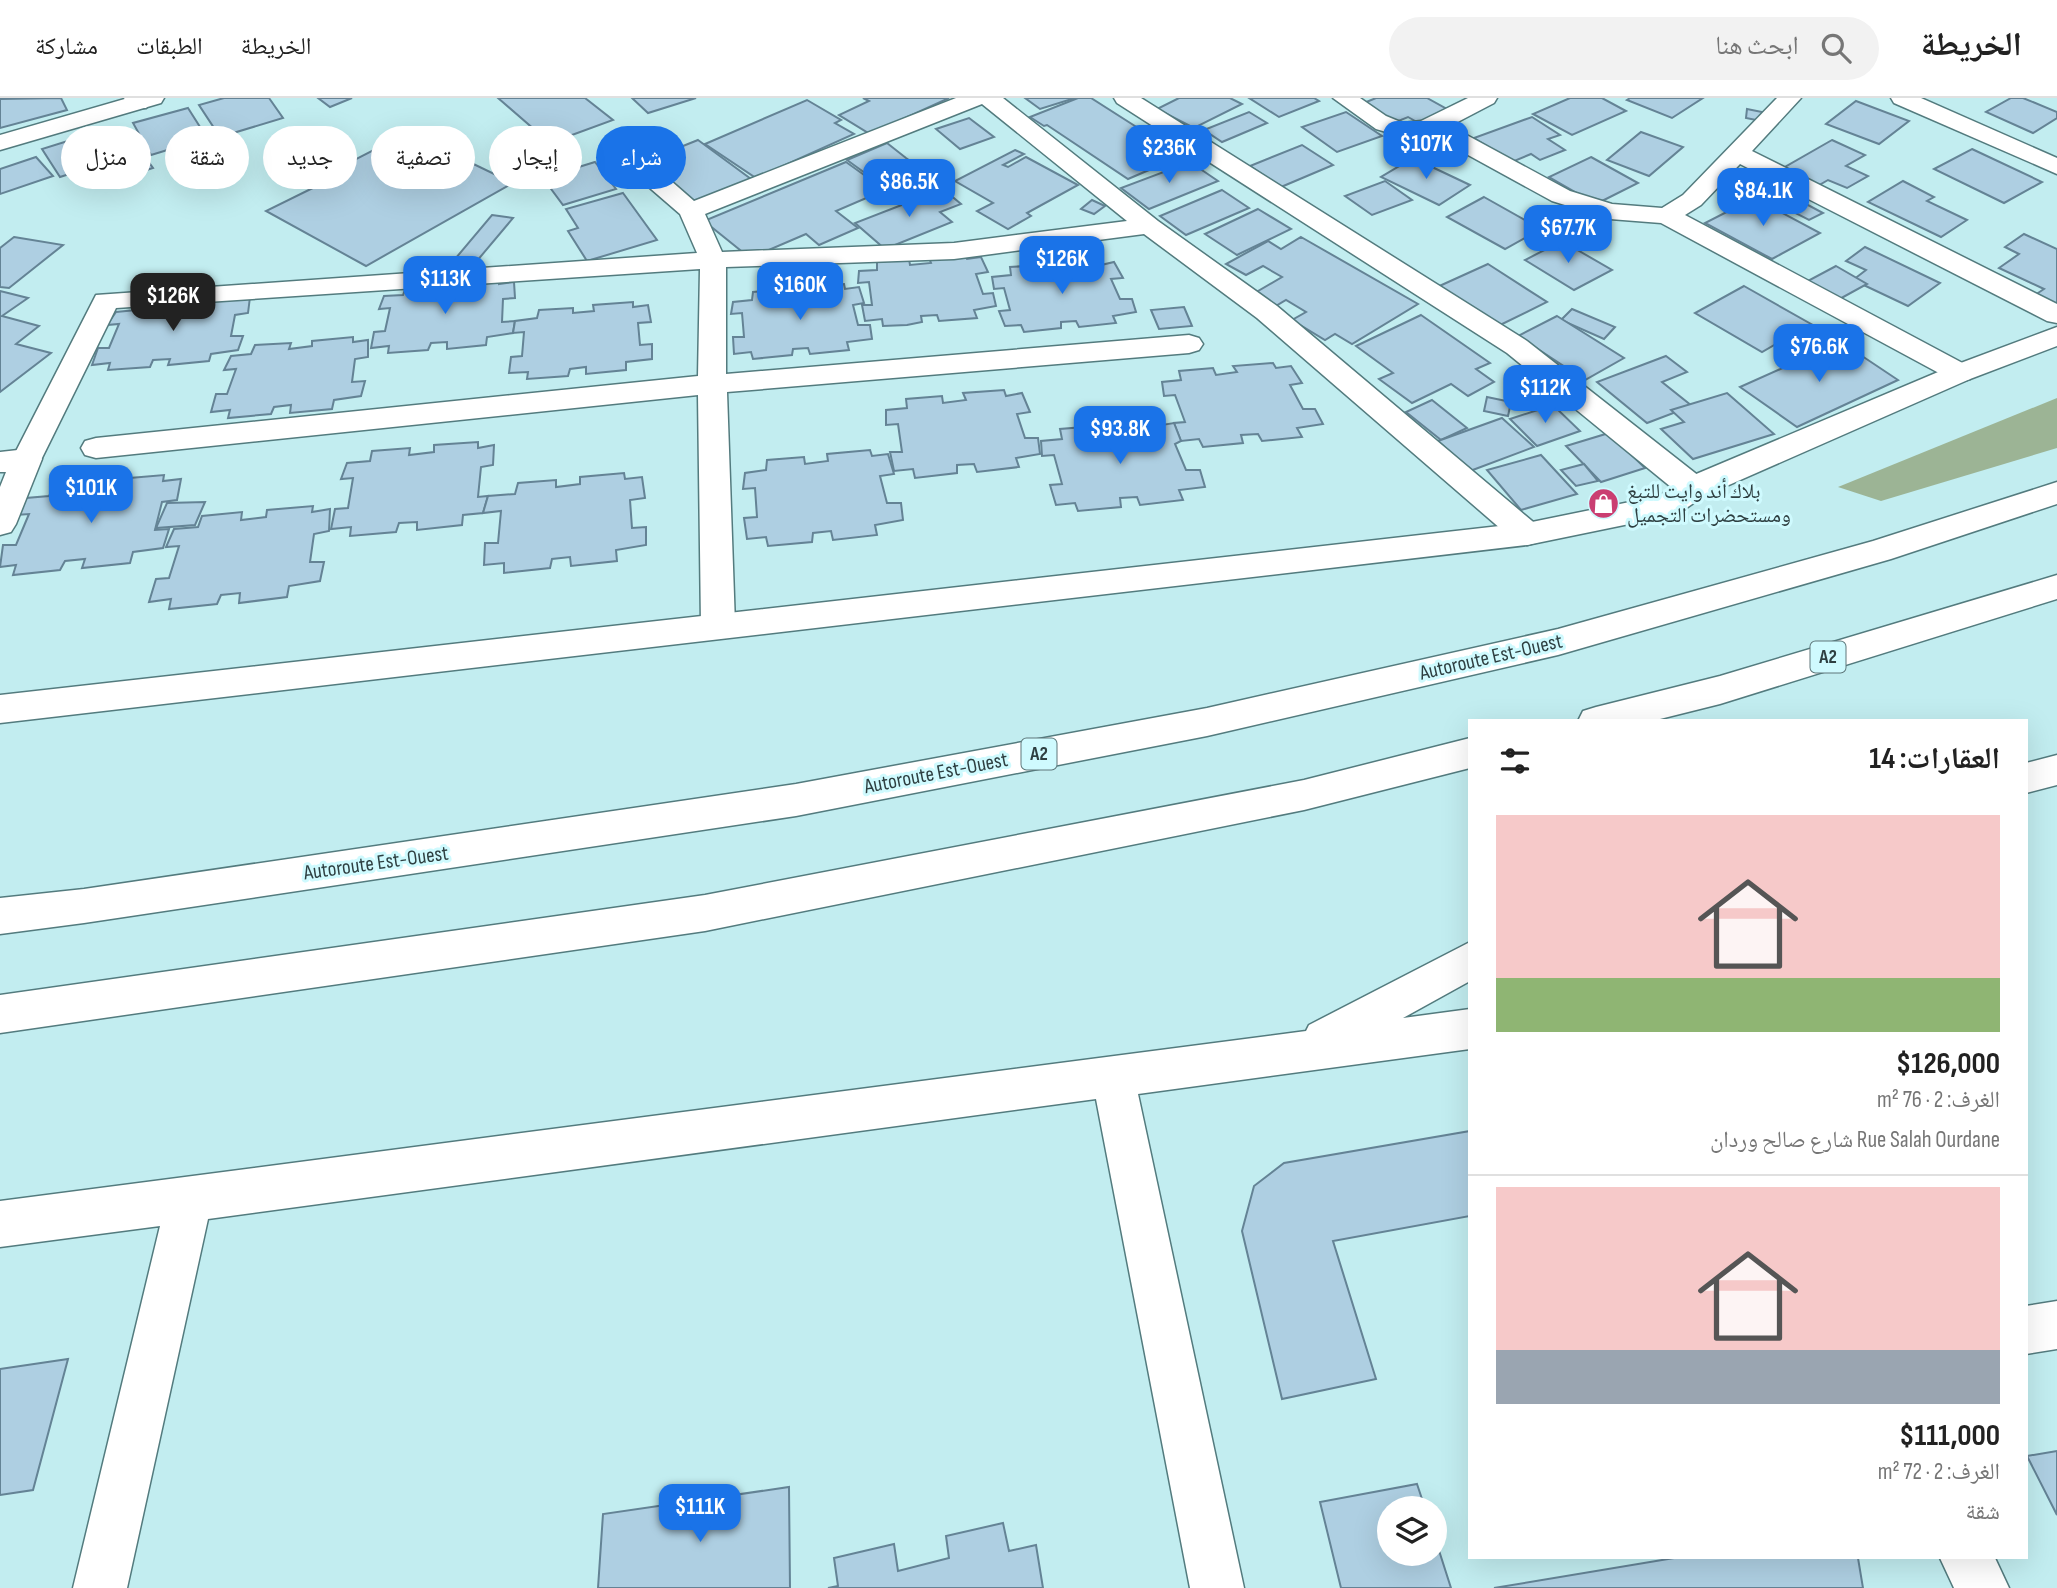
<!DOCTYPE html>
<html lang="ar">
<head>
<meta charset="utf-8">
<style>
	body { margin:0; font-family:"Sofia Sans Condensed","Noto Naskh Arabic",sans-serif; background:#f2f2f2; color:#222; direction:rtl; height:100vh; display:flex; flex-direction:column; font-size:26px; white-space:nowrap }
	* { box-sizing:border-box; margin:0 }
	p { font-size:23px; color:#767676 }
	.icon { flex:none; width:38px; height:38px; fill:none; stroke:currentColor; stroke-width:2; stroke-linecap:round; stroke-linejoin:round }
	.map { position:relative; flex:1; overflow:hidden; direction:ltr }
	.details { position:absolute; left:1468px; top:621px; width:560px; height:840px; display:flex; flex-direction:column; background:#fff; border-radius:0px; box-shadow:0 7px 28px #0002; direction:rtl }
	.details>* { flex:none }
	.guide { position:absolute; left:21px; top:28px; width:665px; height:63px; direction:rtl; display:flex; gap:14px }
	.tools { position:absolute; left:1377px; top:1398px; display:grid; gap:14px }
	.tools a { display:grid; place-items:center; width:70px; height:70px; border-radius:50%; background:#fff; box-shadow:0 7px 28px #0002; font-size:35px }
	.price { position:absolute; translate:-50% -60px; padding:0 16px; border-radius:14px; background:#1a73e8; color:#fff; font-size:23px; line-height:46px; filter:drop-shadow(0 2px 4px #0008) }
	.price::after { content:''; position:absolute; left:50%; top:42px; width:21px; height:16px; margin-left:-10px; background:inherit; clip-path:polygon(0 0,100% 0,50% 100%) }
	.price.selected { background:#222; color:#fff }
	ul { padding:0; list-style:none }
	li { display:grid; align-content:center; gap:14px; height:371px; padding:0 28px }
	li+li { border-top:2px solid #e0e0e0 }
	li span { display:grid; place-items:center; height:217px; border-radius:0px; color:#555 }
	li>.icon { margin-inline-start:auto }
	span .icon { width:126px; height:126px; fill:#fffc; stroke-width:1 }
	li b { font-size:30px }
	h2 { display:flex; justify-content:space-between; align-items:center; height:84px; padding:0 28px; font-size:30px }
	.chip { padding:0 24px; border-radius:32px; background:#fff; box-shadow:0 7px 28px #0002; font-size:24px; line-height:63px }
	.chip.selected { background:#1a73e8; color:#fff }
	header { display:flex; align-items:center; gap:42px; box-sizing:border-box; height:98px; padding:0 35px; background:#fff; border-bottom:2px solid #e0e0e0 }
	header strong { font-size:33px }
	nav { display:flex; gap:38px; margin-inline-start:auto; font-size:24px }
	.search { width:490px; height:63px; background:#f2f2f2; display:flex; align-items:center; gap:18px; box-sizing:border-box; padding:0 24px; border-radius:38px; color:#767676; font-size:26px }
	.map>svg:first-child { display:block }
</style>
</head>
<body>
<header>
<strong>الخريطة</strong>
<div class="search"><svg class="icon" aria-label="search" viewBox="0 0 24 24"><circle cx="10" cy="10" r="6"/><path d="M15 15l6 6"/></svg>ابحث هنا</div>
<nav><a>الخريطة</a><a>الطبقات</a><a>مشاركة</a></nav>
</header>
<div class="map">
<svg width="2057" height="1490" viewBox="0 0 2057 1490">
	<rect width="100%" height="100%" fill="#c2edf0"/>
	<polygon fill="#9cb495" points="2057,300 2057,350 1881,403 1838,389"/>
	<g fill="#aecfe2" stroke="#648395" stroke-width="2">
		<polygon points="61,0 67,12 0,30 0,1"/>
		<polygon points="224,0 269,0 283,20 220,39 199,7"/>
		<polygon points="318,0 352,0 330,9"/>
		<polygon points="498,0 585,0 613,22 550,45"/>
		<polygon points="632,0 696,0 648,15"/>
		<polygon points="863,0 949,0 870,36 839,17 869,3"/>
		<polygon points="1025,0 1075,0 1040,11"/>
		<polygon points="1078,0 1091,0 1149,37 1137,42 1170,63 1128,81 1047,27 1044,28 1030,19"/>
		<polygon points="1179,0 1230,0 1242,6 1194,30 1157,11"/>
		<polygon points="1249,0 1314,0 1319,3 1279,19"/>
		<polygon points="1376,0 1427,0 1454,15 1424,28 1408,19 1391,26 1359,7"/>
		<polygon points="1570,0 1602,0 1626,13 1572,37 1533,16"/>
		<polygon points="1630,0 1703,0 1672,20 1627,2"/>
		<polygon points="2011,0 2023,0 2057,14 2057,20 2033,35 1986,14"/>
		<polygon points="807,2 841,22 835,25 854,36 756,80 705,46"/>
		<polygon points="1856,3 1909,23 1879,46 1826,26"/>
		<polygon points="188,10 207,40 151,57 133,25"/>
		<polygon points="1747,11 1767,15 1766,24 1746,20"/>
		<polygon points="1249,14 1267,25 1222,44 1204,32"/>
		<polygon points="1346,14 1382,38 1337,54 1302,29"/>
		<polygon points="1532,19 1560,37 1548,41 1565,52 1540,62 1531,56 1512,64 1474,40"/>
		<polygon points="969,20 994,39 960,51 936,31"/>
		<polygon points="103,32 113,46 131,40 153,70 134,76 122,59 60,79 42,51"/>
		<polygon points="1641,34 1683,49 1649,78 1607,62"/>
		<polygon points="1161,35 1177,44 1159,53 1143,44"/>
		<polygon points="393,42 446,69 461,60 513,85 366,168 266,113 331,81 325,77"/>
		<polygon points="698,42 751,81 691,106 647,72 666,64 658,58"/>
		<polygon points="1832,42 1865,57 1846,68 1868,78 1847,90 1828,82 1814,90 1778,73"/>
		<polygon points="887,45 906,60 933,79 894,96 847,62"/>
		<polygon points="1302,47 1333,67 1281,89 1250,68"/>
		<polygon points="1972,51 2042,84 2004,105 1934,71"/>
		<polygon points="1015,52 1024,56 1003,67 1008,69 1026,59 1078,87 1027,115 1031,118 1008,131 977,113 993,105 955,83"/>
		<polygon points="36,59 53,78 0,96 0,71"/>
		<polygon points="1591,59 1638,85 1596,106 1549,79"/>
		<polygon points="1413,60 1470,87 1439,107 1381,79"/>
		<polygon points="595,64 616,91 563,107 543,80"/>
		<polygon points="846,64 885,92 836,113 858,130 819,147 806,136 750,160 704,123"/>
		<polygon points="1190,64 1218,83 1149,111 1121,90"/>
		<polygon points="1385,83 1412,102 1372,117 1345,98"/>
		<polygon points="1903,83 1934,99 1927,103 1967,122 1941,139 1868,104"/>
		<polygon points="943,91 961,106 940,114 952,124 885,151 855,125"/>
		<polygon points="1222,92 1249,110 1186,137 1160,118"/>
		<polygon points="1780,92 1823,115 1809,122 1766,100"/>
		<polygon points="623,95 657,142 587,163 568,133 578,130 566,111"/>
		<polygon points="1484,99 1541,131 1505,151 1447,119"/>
		<polygon points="1754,100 1820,135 1772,161 1705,125"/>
		<polygon points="1092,102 1105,108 1094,116 1081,111"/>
		<polygon points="1258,111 1291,131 1237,157 1205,136"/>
		<polygon points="492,117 513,120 471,170 450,167"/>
		<polygon points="2024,136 2057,151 2057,207 2035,197 2044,191 1999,170 2019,156 2005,149"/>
		<polygon points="14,139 63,147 9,190 0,189 0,150"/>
		<polygon points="1301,139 1418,206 1352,246 1335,236 1325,242 1292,222 1306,214 1286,202 1274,209 1253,196 1282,179 1263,168 1246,177 1226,166 1268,143 1281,151"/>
		<polygon points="1562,143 1612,172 1574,192 1525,162"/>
		<polygon points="1865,149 1940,185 1908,208 1853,182 1866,172 1846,163"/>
		<polygon points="965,157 967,161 981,159 988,174 976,176 983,196 993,195 996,208 974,212 977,220 939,223 937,217 921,218 922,224 907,227 883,228 882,221 865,223 862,207 872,207 869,184 858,185 859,173 877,172 877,164 909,161 910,167 931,165 929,160"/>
		<polygon points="1099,162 1101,167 1114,164 1123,180 1111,181 1120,201 1132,201 1136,214 1113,218 1116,225 1079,229 1076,223 1061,224 1061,230 1024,234 1021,227 1005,228 999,213 1010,212 1004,190 994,191 992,179 1011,177 1010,169 1042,167 1044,172 1064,170 1062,165"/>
		<polygon points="1488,166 1547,204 1494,230 1435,190"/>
		<polygon points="1836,168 1867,186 1836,203 1804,185"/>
		<polygon points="177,178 171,193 152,195 159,180"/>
		<polygon points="499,181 499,186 514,184 515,200 503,201 502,224 515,223 513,235 487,239 486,247 447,251 447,244 431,245 428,252 388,255 389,248 371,250 374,234 385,233 390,210 379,211 384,198 403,197 406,189 440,186 439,192 460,190 460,184"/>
		<polygon points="844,186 845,191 859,189 864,205 853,207 858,227 870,227 872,241 847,244 849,252 810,256 808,250 793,251 792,257 753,261 751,254 734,256 733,239 744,239 742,215 731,216 733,204 752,202 753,194 785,191 786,197 807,195 806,189"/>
		<polygon points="1744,188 1811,226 1762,254 1695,215"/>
		<polygon points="0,193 28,200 2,218 39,228 16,246 51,255 0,294"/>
		<polygon points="250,199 248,215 235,217 231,238 243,238 238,252 211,256 209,263 168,267 170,261 153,262 150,269 108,272 110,265 92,267 98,250 109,250 119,226 107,227 116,214 136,212 140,205 175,202 173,208 195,205 196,200"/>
		<polygon points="633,204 633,209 648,207 651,224 638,225 640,247 652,246 652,261 626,264 626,272 586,276 586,269 570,271 568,278 527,281 528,274 509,275 511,259 522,258 524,234 513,235 515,223 537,220 539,212 573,210 573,215 594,213 593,207"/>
		<polygon points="1184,209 1192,228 1159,231 1151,212"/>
		<polygon points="1572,211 1615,229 1604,241 1561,222"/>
		<polygon points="1421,217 1490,265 1476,271 1494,284 1468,298 1451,286 1412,305 1379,281 1393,275 1356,248"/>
		<polygon points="1557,218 1624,260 1585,282 1518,238"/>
		<polygon points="353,239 353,244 368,242 368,259 355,261 352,284 365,283 361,298 334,302 332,311 290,315 291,307 274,309 271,316 228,320 230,312 211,314 216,296 227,296 236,271 224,272 231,258 251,256 255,247 291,245 289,251 312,248 312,243"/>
		<polygon points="1841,244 1898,282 1797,329 1740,289"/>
		<polygon points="1666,258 1687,274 1662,284 1692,308 1647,325 1597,284"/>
		<polygon points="1273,265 1276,270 1291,268 1302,285 1290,287 1303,311 1315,311 1323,326 1297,330 1302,339 1262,343 1258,336 1241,337 1243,345 1203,349 1199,341 1181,343 1174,325 1185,324 1175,297 1164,298 1162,284 1181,282 1179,273 1213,270 1216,277 1237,274 1233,268"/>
		<polygon points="1004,292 1006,298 1022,295 1030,314 1017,316 1025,340 1038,340 1040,356 1016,360 1019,369 977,374 974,366 957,367 957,375 915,380 913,371 894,373 890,354 902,354 898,326 886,327 886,312 907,310 906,301 942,298 943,305 966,302 963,295"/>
		<polygon points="1727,295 1774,336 1693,361 1661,331 1684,324 1671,312"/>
		<polygon points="1487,299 1511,304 1508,318 1484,313"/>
		<polygon points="1432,302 1467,330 1441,342 1406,314"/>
		<polygon points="1553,307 1580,333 1537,348 1510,321"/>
		<polygon points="1502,320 1534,349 1470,373 1438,343"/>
		<polygon points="1159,321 1162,327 1174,325 1181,343 1175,346 1186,372 1200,372 1205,389 1179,392 1183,402 1140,407 1137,399 1120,400 1121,409 1078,413 1075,405 1056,407 1050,387 1062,386 1054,357 1042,358 1041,343 1062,341 1060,331 1096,328 1099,335 1121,332 1118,325"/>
		<polygon points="1609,335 1645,370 1601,384 1566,348"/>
		<polygon points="478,344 478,350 494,347 493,367 481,369 478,399 488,398 483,415 463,417 462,427 417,432 417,424 399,425 396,434 350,438 351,429 331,431 335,411 348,410 353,380 341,381 347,365 370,363 372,353 410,350 409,357 434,354 434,347"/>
		<polygon points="870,352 872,358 888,356 894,376 880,378 887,405 901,405 903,422 875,427 877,437 833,442 831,433 813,435 812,444 768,448 766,439 747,441 744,420 757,419 755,390 743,391 745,375 766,372 767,362 804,359 805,366 828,363 827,356"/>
		<polygon points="1541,357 1577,396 1521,412 1487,372"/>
		<polygon points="1584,366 1598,383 1576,388 1561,372"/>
		<polygon points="624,375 625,381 642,379 645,400 630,402 632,430 646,429 646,447 616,452 617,463 571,468 570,459 552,461 550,470 504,475 504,465 484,467 485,445 498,445 501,413 483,415 488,398 515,396 518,385 556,382 556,389 580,386 580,379"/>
		<polygon points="164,377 163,383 181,381 177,402 162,404 155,432 169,431 163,450 133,454 130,465 82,470 85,461 65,463 60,472 13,477 16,467 0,469 3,447 16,447 29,416 15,417 26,400 49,398 55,387 94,384 91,391 117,389 118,381"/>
		<polygon points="205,404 195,427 156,430 167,405"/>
		<polygon points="313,408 312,414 330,411 329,433 314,436 310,464 324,464 320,483 289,488 287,499 239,505 240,495 221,497 217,506 169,511 171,501 149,504 156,481 169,480 179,448 166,449 174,431 198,429 202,418 242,414 241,422 266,419 267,412"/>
		<polygon points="1470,1033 1470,1118 1333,1143 1376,1281 1282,1301 1242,1133 1254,1088 1284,1065"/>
		<polygon points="68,1261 33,1392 0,1397 0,1271"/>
		<polygon points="2057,1353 2057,1417 2027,1358"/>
		<polygon points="1417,1386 1425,1410 1390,1410 1390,1456 1435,1456 1435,1440 1451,1490 1341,1490 1320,1404"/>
		<polygon points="789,1389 790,1490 598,1490 603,1416"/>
		<polygon points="1003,1425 1009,1453 1036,1447 1043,1490 828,1490 838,1488 834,1460 894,1446 898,1473 949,1460 946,1438"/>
		<polygon points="1674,1460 1858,1460 1863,1490 1494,1490"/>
	</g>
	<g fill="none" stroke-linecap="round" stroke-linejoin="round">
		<defs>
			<g id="minor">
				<polygon points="128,0 164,0 161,5 0,52 0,37"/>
				<path d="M956,0H1003L1158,123L1277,208L1538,428L1543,436L1538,444L1527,447L1516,444L1257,220L1144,136L954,161L726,169V276L1189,237L1199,240L1203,246L1199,252L1189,255L727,294L735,527L730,536L718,540L706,536L701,527L698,297L96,360L85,357L81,350L85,343L96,340L698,278L700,171L116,210L38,368L27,371L16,368L12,361L96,197L697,155L680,116L621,65L618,60L621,55L630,53L639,55L694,103ZM982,6L1127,123L954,145L722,154L705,116Z"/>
				<polygon points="1114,0 1141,0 1527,243 1704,382 1709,390 1704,398 1693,401 1682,398 1507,255 1117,5"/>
				<polygon points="1333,0 1360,0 1386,18 1403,25 1421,23 1468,0 1497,0 1494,5 1450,28 1570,93 1612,106 1662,110 1683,97 1777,0 1801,0 1752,53 2057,206 2057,225 2047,223 1740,66 1701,107 1685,117 1970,269 1974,275 1970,281 1960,284 1950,281 1661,125 1610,121 1552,103 1428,35 1403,39 1376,31"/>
				<polygon points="1891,0 1921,0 2057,60 2057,76 1894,5"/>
				<polygon points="2057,657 2057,687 2026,695 2026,665"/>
				<polygon points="1470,844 1470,883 1403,920 1470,911 1470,951 1138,996 1244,1490 1190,1490 1096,1001 208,1121 127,1490 73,1490 160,1128 0,1149 0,1103 1306,933 1309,927"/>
				<polygon points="2057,1203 2057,1251 2026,1256 2026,1208"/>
				<polygon points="1940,1460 1995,1460 2009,1490 1954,1490"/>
			</g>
			<g id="tertiary">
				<polygon points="124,0 146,0 150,5 146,10 130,10"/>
				<polygon points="2057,229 2057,248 1970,281 1704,398 1679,415 1668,418 1527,447 0,625 0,597 1527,425 1659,398 1682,382 1950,269"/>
				<polygon points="27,351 38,354 42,361 16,426 11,434 0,437 0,389 6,374 0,374 0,354"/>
			</g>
			<g id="motorway">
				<polygon points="2057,384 2057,406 1891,461 1558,557 1207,638 796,718 84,825 0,836 0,800 84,791 796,686 1207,610 1558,531 1873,443"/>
				<polygon points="2057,477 2057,501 1720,606 1652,623 1578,623 1583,613 1596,609 1720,578"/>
				<polygon points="1470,640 1470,670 1304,712 705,833 0,935 0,897 705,797 1304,682"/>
			</g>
		</defs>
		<use href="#minor" stroke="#537b7e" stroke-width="3"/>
		<use href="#tertiary" stroke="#537b7e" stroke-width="3"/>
		<use href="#motorway" stroke="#537b7e" stroke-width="3"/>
		<use href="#minor" fill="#fff" fill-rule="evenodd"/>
		<use href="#tertiary" fill="#fff" fill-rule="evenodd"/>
		<use href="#motorway" fill="#fff" fill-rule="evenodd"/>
	</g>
	<defs>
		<symbol id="shop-disc" viewBox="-11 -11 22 22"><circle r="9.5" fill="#ca3e71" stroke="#cffafe"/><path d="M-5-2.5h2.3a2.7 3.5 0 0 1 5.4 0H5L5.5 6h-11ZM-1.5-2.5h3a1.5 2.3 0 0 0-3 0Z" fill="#fff"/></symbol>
	</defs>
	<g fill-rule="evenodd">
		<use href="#shop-disc" x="1586" y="388" width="35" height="35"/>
	</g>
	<g text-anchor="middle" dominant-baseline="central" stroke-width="6" stroke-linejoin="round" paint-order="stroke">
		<g fill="#cffafe" stroke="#5e777a" stroke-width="2">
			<rect x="1810.5" y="543.5" width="35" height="31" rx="5"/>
			<rect x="1021.5" y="640.5" width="35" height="31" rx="5"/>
		</g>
		<g font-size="19" font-weight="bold" fill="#2e3f41">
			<text x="1828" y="559">A2</text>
			<text x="1039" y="656">A2</text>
		</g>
		<g font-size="21" fill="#2e3f41" stroke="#cffafe" text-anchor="start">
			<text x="1627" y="393">بلاك أند وايت للتبغ<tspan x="1627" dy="24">ومستحضرات التجميل</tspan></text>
		</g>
		<g font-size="21" fill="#2e3f41" stroke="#cffafe">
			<text transform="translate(1491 559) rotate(-13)">Autoroute Est-Ouest</text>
			<text transform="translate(936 675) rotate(-11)">Autoroute Est-Ouest</text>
			<text transform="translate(376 765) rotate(-8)">Autoroute Est-Ouest</text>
		</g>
	</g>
</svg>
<div class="tools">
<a><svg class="icon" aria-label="layers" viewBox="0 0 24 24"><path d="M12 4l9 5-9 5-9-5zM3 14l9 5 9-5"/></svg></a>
</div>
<b class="price" style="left:1426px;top:83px">$107K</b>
<b class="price" style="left:1169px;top:87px">$236K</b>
<b class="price" style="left:909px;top:121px">$86.5K</b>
<b class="price" style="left:1763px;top:130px">$84.1K</b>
<b class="price" style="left:1568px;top:167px">$67.7K</b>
<b class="price" style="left:1062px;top:198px">$126K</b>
<b class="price" style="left:445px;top:218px">$113K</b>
<b class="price" style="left:800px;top:224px">$160K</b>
<b class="price selected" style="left:173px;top:235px">$126K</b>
<b class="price" style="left:1819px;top:286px">$76.6K</b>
<b class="price" style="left:1545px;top:327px">$112K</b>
<b class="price" style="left:1120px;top:368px">$93.8K</b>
<b class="price" style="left:91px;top:427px">$101K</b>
<b class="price" style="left:700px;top:1446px">$111K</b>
<div class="guide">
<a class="chip selected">شراء</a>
<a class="chip">إيجار</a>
<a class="chip">تصفية</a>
<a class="chip">جديد</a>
<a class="chip">شقة</a>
<a class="chip">منزل</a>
</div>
<section class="details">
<h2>العقارات: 14<svg class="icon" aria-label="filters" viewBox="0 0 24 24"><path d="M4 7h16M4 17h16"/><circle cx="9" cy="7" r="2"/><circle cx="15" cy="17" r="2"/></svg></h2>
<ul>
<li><span style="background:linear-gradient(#f6c9c9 75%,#8fb573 0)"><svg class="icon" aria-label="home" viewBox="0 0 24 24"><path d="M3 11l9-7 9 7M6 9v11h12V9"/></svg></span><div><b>$126,000</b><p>الغرف: 2 · 76 m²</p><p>Rue Salah Ourdane شارع صالح وردان</p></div></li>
<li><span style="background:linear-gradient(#f6c9c9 75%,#9aa5b1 0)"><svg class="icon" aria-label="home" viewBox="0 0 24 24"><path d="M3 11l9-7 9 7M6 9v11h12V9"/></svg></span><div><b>$111,000</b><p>الغرف: 2 · 72 m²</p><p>شقة</p></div></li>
</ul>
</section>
</div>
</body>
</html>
